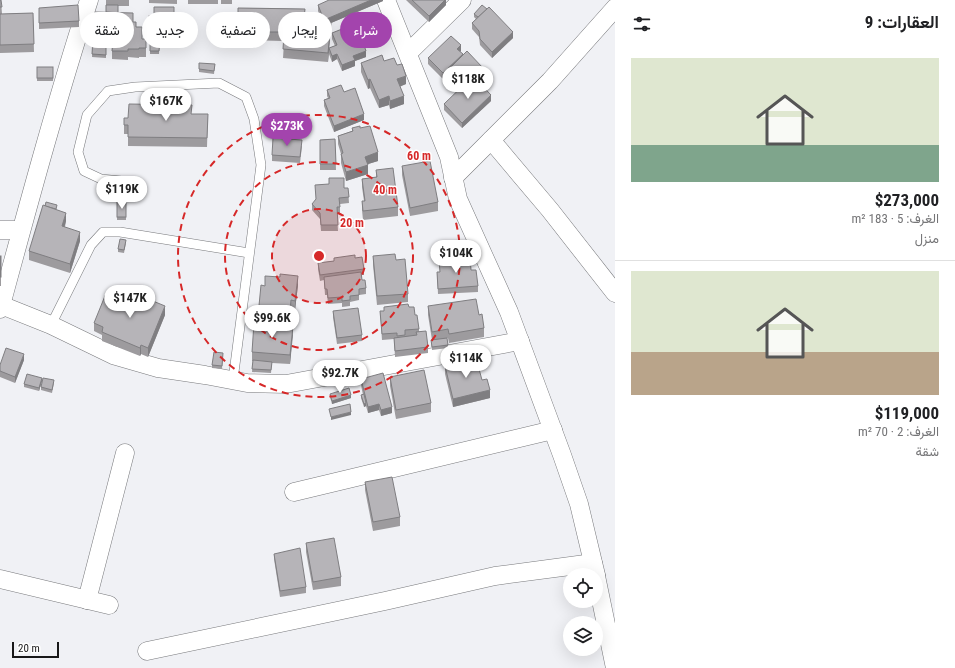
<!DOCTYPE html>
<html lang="ar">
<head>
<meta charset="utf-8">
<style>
	body { margin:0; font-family:"Roboto Condensed",Vazirmatn,sans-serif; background:#f6f6f6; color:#202124; direction:rtl; height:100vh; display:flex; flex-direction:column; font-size:15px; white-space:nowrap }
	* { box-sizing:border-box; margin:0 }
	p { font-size:13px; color:#757577 }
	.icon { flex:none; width:22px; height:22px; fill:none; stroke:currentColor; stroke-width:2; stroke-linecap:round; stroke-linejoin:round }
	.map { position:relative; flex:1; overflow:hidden; direction:ltr }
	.side { display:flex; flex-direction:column; background:#fff; width:340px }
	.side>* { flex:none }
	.top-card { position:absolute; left:12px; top:12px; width:380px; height:36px; direction:rtl; display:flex; gap:8px }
	.tools { position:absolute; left:563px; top:568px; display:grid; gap:8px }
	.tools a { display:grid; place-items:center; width:40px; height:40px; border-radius:50%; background:#fff; box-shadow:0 4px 16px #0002; font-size:20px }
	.scale { position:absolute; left:12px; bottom:10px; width:47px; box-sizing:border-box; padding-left:4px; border:2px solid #181819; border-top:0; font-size:11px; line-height:14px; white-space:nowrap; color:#181819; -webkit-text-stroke:3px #fff; paint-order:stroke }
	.price { position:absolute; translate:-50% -34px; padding:0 9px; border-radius:14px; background:#fff; color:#222; font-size:13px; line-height:26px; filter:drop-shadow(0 1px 2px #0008) }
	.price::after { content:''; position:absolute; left:50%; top:24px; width:12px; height:9px; margin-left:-6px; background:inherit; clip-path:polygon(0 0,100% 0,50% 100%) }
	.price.current { background:#a344ad; color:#fff }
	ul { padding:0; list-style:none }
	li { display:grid; align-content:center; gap:8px; height:212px; padding:0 16px }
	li+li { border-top:1px solid #e0e0e0 }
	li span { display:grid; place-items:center; height:124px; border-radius:0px; color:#555 }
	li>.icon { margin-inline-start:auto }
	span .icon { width:72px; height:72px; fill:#fffc; stroke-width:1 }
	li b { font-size:17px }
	h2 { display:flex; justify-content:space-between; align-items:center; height:48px; padding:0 16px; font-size:17px }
	.chip { padding:0 14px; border-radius:18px; background:#fff; box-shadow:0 4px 16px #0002; font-size:14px; line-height:36px }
	.chip.current { background:#a344ad; color:#fff }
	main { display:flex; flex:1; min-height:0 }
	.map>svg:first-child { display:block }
</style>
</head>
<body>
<main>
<section class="side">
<h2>العقارات: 9<svg class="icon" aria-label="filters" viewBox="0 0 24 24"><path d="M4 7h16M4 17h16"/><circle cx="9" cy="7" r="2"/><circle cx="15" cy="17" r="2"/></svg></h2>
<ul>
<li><span style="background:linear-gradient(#dfe7d0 70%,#7fa58c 0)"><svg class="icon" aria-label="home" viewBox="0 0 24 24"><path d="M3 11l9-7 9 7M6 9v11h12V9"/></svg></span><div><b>$273,000</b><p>الغرف: 5 · 183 m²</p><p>منزل</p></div></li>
<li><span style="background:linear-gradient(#dfe7d0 65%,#b9a48a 0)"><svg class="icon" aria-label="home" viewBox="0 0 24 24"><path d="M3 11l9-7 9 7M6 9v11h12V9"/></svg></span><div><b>$119,000</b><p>الغرف: 2 · 70 m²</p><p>شقة</p></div></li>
</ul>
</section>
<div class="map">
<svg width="615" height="668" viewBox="0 0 615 668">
	<rect width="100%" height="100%" fill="#f0f1f5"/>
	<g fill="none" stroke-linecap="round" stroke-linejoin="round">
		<defs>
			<g id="lane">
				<polyline points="131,182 101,179 84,171 78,152 87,115 108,91 135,87 219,83 246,97 254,119 261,165 233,380"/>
				<polyline points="51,325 91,245 103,232 120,232 249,253"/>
			</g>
			<g id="street">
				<polyline points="386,0 449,157 458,199 509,312 562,455 579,504 596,575"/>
				<polyline points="408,53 462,0"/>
				<polyline points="491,140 550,210 615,293"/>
				<polyline points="453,178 550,81 615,8"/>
				<polyline points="0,230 21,230"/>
				<polyline points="1,305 51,325 113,355 158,368 205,375 247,383 286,384 520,341"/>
				<path d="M0,309C28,206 56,102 89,0"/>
				<polyline points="294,492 553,430"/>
				<polyline points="596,576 615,668"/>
				<polyline points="0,579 109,605"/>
				<polyline points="87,600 125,453"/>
				<polyline points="147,651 385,601 495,576 593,563"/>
			</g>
		</defs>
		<use href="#lane" stroke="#78797c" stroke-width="10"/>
		<use href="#street" stroke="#78797c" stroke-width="19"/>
		<use href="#lane" stroke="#fff" stroke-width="9"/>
		<use href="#street" stroke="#fff" stroke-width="18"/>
	</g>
	<g fill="#9d9b9e">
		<polygon points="0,0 1,0 2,14 33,13 34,52 0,53"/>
		<polygon points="106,0 129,0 129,6 118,6 118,13 133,22 146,48 146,57 139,57 139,58 128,57 128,60 112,59 112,47 107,46 107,41 106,41 106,58 92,57 93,38 94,38 95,12 106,12"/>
		<polygon points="149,0 177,0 177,4 149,3"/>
		<rect x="188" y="0" width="30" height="4"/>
		<rect x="221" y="0" width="11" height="4"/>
		<polygon points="383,0 383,1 331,23 329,48 335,46 332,39 332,33 366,57 355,61 355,66 342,71 337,59 332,62 329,54 329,50 328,62 283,58 285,27 284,27 283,41 238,40 238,8 305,9 305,21 322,22 318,11 318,5"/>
		<polygon points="406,0 446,0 446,5 429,22"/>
		<polygon points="174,7 174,21 172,21 172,36 149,36 149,16 154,16"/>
		<polygon points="39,8 79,21 79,27 39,29"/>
		<polygon points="474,14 513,38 492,58 480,45 479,37 472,29 472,23 476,19 474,17"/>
		<polygon points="150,38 160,39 159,54 150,54"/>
		<polygon points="460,51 463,56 483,74 478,79 474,75 457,91 453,88 453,82 458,77 457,76 449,84 444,80 444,77 443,79 428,64 428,58 461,51"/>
		<polygon points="384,61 397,65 406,84 400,86 404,104 390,109 389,105 379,108 370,88 368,89 361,72 361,63"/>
		<polygon points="215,64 214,74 199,72 199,69"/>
		<rect x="37" y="67" width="16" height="14"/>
		<polygon points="327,90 344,92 364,120 334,132 324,106 324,100 328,98 327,96"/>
		<polygon points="491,101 462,128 444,110 444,104"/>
		<polygon points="192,114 208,114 207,147 128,146 128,134 124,134 124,125 128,118"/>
		<polygon points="352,128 360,128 378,161 368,164 368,174 346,181 341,163 341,154 338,144 338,136 352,131"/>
		<polygon points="335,139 336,170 320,170 320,140"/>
		<polygon points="302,146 300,163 272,161 272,155"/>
		<polygon points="402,166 438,202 438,211 410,216 402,175"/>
		<polygon points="376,170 398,207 398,216 363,220 362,210 362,201 364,201 362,187 362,179 376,177"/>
		<polygon points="344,188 348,188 349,203 340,204 340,213 337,213 338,231 321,231 320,219 312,210 312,204"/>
		<rect x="117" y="202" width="9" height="18"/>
		<polygon points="57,208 56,209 66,221 65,227 80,241 70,273 29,260 29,251"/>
		<polygon points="126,243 124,253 118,252 118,249"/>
		<rect x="0" y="256" width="1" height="30"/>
		<polygon points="373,256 396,260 408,294 408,302 377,305 373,265"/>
		<polygon points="334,258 355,258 364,269 364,275 362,275 362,280 366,288 366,294 359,295 359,300 350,302 350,306 342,307 342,303 328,304 327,295 325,295 324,280 320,281 318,269 318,263 334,261"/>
		<polygon points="439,259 471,270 478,286 478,292 438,294 437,272 440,272"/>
		<polygon points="298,285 295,310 291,309 290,312 294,321 293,328 290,364 272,363 271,373 252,372 253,361 252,361 252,352 258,323 258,316"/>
		<polygon points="121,297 165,315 148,357 141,354 140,356 102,341 102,335 94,331 94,323"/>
		<polygon points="428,306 479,315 484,328 484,337 449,343 448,338 447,338 448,348 432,350 431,340 432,340 428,315"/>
		<polygon points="384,307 409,307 415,315 419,329 419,332 428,347 428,353 395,357 394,339 382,340 380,311 384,311"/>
		<polygon points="333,311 362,335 362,341 337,344 333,317"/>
		<polygon points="223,356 222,369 212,368 212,365"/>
		<polygon points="24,360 15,383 0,377 0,365"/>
		<polygon points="445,366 482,380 490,398 453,407 445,374"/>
		<polygon points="390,377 431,403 431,412 396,419 390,386"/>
		<polygon points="361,379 392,413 381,416 379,410 368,413 366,406 364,407 361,398 361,395 363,395 361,385"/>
		<polygon points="42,381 39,391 24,387 24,384"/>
		<polygon points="54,383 52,393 41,390 41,387"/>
		<polygon points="330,394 351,398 332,404 330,397"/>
		<polygon points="365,482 400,517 400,526 373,531 365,490"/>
		<polygon points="306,543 341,577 341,586 313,590 306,552"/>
		<polygon points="274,554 306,587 306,593 280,597 274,559"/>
	</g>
	<g fill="#7f7e81">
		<polygon points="371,0 383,0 383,1 331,23 328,62 328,53 324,26 324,20"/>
		<polygon points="445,0 446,0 446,5 429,22 429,16"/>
		<polygon points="513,32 513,38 492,58 492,52"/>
		<polygon points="461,45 461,51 457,54 457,49"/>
		<polygon points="366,51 366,57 355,61 355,66 342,71 342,65 353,56"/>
		<polygon points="337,54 337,59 332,62 332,56"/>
		<polygon points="463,54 463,60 444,74 444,77 443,79 443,73"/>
		<polygon points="483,68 483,74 478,79 478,73"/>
		<polygon points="474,69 474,75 457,91 457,86"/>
		<polygon points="457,70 457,76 449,84 449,78"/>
		<polygon points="406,76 406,84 397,88 397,79"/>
		<polygon points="370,79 370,88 368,89 368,80"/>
		<polygon points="491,95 491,101 462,128 462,123"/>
		<polygon points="389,96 389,105 379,108 379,100"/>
		<polygon points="404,96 404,104 390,109 390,101"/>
		<polygon points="364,114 364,120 334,132 334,126"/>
		<polygon points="378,152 378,161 365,165 365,157"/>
		<polygon points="368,165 368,174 346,181 346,172"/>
		<polygon points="66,213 66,221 62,235 62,226"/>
		<polygon points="80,232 80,241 70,273 70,264"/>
		<polygon points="298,276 298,285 295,310 295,301"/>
		<polygon points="165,306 165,315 148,357 148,348"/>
		<polygon points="294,313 294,321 293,328 293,319"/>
		<polygon points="293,326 293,335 290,364 290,355"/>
		<polygon points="141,345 141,354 140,356 140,348"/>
		<polygon points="24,354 24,360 15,383 15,377"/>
		<polygon points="42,378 42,381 39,391 39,388"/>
		<polygon points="490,390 490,398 453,407 453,399"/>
		<polygon points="351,395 351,398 332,404 332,401"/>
		<polygon points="366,403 366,406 364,407 364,404"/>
		<polygon points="379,404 379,410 368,413 368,407"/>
		<polygon points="392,407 392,413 381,416 381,410"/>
		<polygon points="351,412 351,415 331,420 331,417"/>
	</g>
	<g fill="#b6b4b8" stroke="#7f7e81">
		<polygon points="0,0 1,0 2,7 0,7"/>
		<polygon points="329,0 371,0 324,20 318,5"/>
		<polygon points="412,0 445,0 429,16"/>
		<polygon points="78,5 79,21 39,23 39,8"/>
		<polygon points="106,5 118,5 118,13 106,12"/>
		<polygon points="482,5 487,9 478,17 474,14"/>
		<polygon points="154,7 174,7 174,18 172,18 172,16 154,16"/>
		<polygon points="489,7 513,32 492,52 480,39 479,31 472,23"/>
		<polygon points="238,8 305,9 304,19 284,18 283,32 238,32"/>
		<polygon points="95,12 133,13 133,22 136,22 136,27 142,27 142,39 146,39 146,48 139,48 139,49 128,49 128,51 112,51 113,38 107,38 107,32 94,32"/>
		<polygon points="33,13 34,44 0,45 0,14"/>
		<rect x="149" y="16" width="23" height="14"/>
		<polygon points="285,19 331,23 328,53 283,49"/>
		<polygon points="357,25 366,51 353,56 355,60 342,65 337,54 332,56 329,48 337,45 332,33 347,27 348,29"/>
		<polygon points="451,36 461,45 457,49 463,54 443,73 428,58"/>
		<polygon points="93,38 106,38 106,55 92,54"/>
		<polygon points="150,38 160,39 159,51 150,51"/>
		<polygon points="467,51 483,68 478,73 474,69 457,86 453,82 461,74 457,70 449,78 444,74"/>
		<polygon points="382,55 384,61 394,58 397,65 402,64 406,76 397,79 404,96 390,101 389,96 379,100 370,79 368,80 361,63"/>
		<polygon points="199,63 215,64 214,71 199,69"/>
		<rect x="37" y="67" width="16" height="11"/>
		<polygon points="473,76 491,95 462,123 444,104"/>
		<polygon points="341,85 344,92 355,88 364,114 334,126 324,100 330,98 327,90"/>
		<polygon points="129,104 192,105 191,114 208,114 207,138 128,137 128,125 124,125 124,118 128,118"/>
		<polygon points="360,126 360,128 370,126 378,152 365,157 368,165 346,172 341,154 343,153 338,136 353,131 352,128"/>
		<polygon points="273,138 302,140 300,157 272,155"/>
		<polygon points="335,139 336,164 320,164 320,140"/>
		<polygon points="430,161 438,202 410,208 402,166"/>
		<polygon points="393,168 398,207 363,211 362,201 365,201 362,179 377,177 376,170"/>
		<polygon points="329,178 344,178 344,188 348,188 349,197 339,198 340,207 337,207 338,225 321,225 320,213 312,204 316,199 315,185 329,184"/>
		<polygon points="46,202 57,205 56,209 45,206"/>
		<rect x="117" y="202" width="9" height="15"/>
		<polygon points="43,205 66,213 62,226 80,232 70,264 29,251"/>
		<polygon points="120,239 126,240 124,250 118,249"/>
		<polygon points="395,254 396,260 405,259 408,294 377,296 373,256"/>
		<polygon points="355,255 355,258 362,257 364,269 320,275 318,263 334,261 334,258"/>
		<rect x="0" y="256" width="1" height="21"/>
		<polygon points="470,257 471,270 476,270 478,286 438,289 437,272 440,272 439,259"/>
		<polygon points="361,272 362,280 365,280 366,288 359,289 359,295 350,296 350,300 342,301 342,297 328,298 327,289 325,289 324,277"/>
		<polygon points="280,274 298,276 295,301 291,300 290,312 294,313 293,319 258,316 261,285 265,286 265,276 280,277"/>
		<polygon points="107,291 115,295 116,291 121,293 119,296 133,302 136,294 165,306 148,348 141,345 140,348 102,332 103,327 94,323"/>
		<polygon points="476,299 479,315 482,314 484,328 449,334 448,329 432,332 428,306"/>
		<polygon points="408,304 409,307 414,307 415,315 417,315 419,329 405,330 405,335 397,336 397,333 382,334 380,311 384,311 384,307"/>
		<polygon points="358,308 362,335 337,338 333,311"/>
		<polygon points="254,323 293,326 290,355 252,352"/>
		<polygon points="426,331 428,347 395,351 394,338 417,335 416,332"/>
		<polygon points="447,338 448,345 432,347 431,340"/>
		<polygon points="6,348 24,354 15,377 0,371 0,365"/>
		<polygon points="214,352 223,353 222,366 212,365"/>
		<polygon points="476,358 482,380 487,379 490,390 453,399 445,366"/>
		<polygon points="253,360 272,362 271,370 252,369"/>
		<polygon points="424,370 431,403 396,410 390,377"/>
		<polygon points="383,373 392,407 381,410 379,404 368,407 361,379"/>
		<polygon points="27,374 42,378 39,388 24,384"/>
		<polygon points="43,378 54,380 52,390 41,387"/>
		<polygon points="349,388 351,395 332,401 330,394"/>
		<polygon points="364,394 366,403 364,404 361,395"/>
		<polygon points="350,404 351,412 331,417 329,409"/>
		<polygon points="392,477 400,517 373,522 365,482"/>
		<polygon points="334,538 341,577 313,582 306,543"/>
		<polygon points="300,548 306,587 280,591 274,554"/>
	</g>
	<circle cx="319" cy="256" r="47" fill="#d62828" fill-opacity=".12"/>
	<g fill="none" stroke="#d62828" stroke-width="2" stroke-dasharray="7 5">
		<circle cx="319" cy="256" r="47"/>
		<circle cx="319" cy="256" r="94"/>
		<circle cx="319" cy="256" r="141"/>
	</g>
	<circle cx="319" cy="256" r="6" fill="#d62828" stroke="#fff" stroke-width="2"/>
	<g font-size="12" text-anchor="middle" font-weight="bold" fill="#d62828" stroke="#fff" stroke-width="3" stroke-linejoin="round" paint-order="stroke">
		<text x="419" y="160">60 m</text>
		<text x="385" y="194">40 m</text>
		<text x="352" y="227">20 m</text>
	</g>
</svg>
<div class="tools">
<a><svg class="icon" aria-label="locate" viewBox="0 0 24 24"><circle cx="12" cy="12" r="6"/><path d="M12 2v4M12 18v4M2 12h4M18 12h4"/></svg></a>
<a><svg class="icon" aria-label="layers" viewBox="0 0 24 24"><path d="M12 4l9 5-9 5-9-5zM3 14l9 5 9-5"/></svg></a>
</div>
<div class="scale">20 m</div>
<b class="price" style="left:468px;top:100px">$118K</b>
<b class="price" style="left:166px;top:122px">$167K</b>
<b class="price current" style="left:287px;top:147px">$273K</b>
<b class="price" style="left:122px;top:210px">$119K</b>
<b class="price" style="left:456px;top:274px">$104K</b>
<b class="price" style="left:130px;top:319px">$147K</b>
<b class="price" style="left:272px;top:339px">$99.6K</b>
<b class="price" style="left:466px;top:379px">$114K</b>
<b class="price" style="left:340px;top:394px">$92.7K</b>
<div class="top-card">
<a class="chip current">شراء</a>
<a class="chip">إيجار</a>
<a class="chip">تصفية</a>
<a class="chip">جديد</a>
<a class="chip">شقة</a>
</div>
</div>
</main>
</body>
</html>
